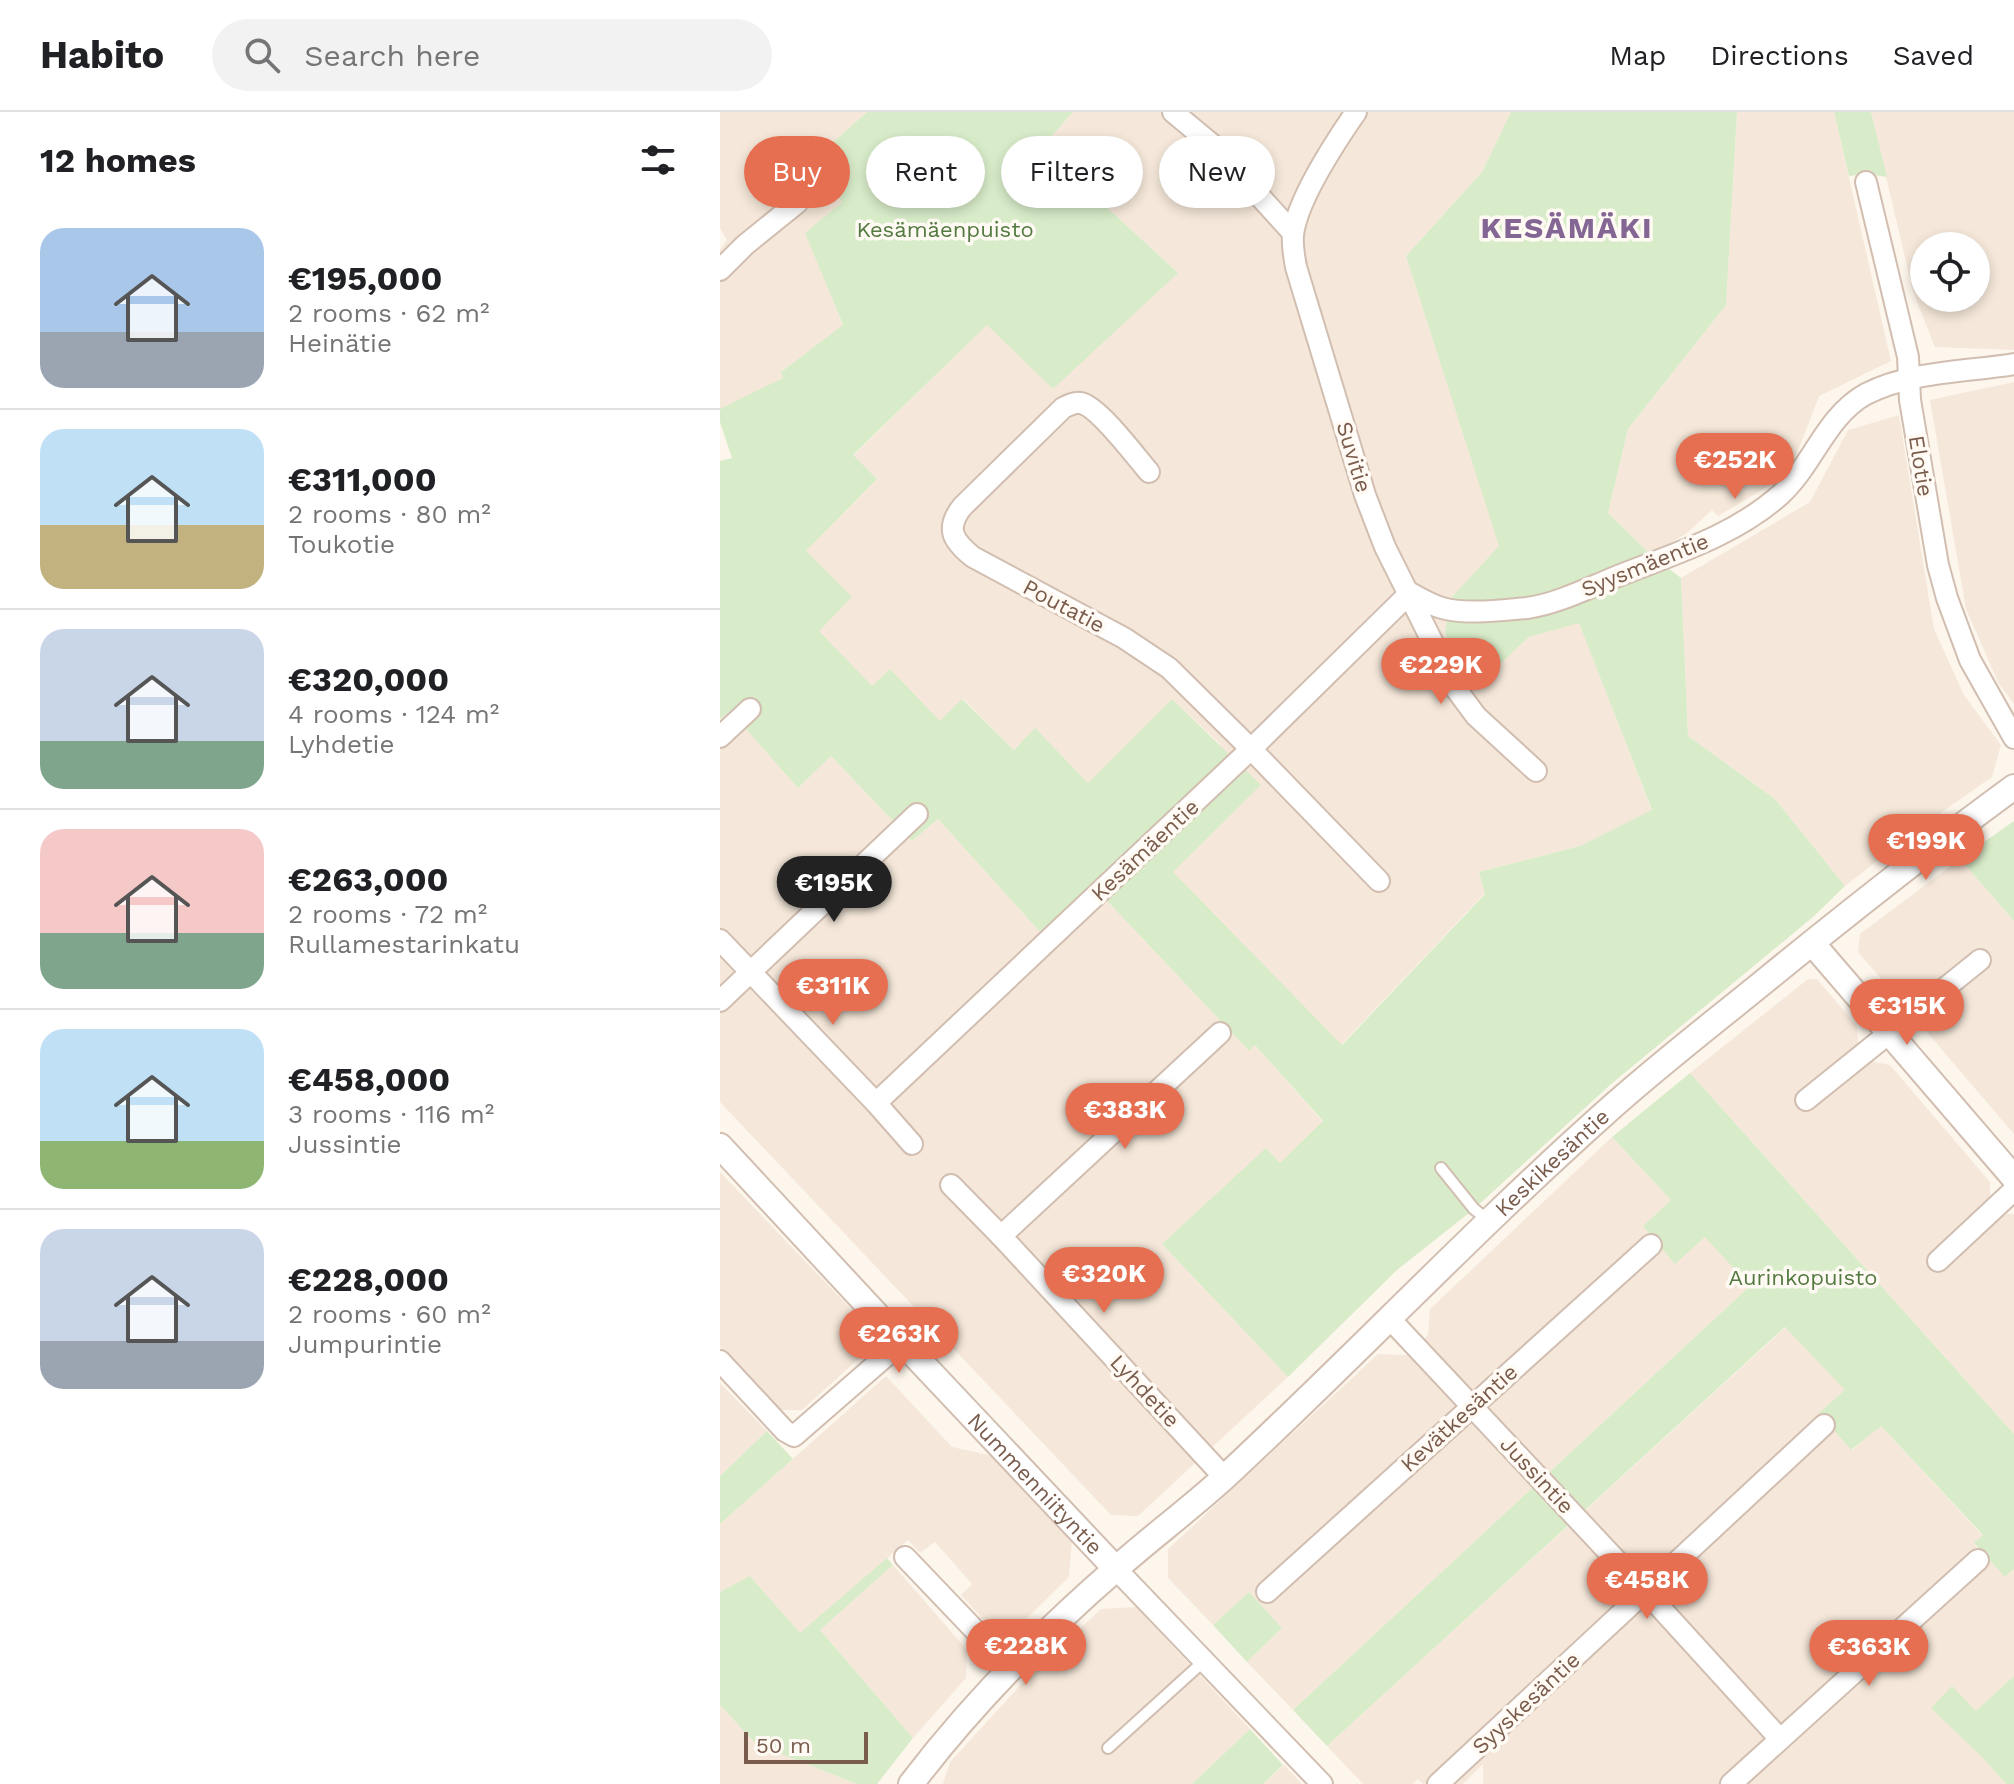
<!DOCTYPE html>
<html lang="en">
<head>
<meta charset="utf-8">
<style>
	body { margin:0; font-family:"Work Sans",sans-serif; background:#f2f2f2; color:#202124; height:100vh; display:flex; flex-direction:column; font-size:30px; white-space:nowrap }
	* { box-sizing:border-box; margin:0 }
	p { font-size:26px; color:#757577 }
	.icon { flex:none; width:44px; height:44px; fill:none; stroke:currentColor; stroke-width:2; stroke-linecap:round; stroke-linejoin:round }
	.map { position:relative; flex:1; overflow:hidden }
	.details { display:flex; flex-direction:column; background:#fff; width:720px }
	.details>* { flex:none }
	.top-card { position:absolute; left:24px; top:24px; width:760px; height:72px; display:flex; gap:16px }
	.buttons { position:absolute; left:1190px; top:120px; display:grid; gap:16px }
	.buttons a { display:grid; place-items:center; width:80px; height:80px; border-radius:50%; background:#fff; box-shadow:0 4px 12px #0003; font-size:40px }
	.scale { position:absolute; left:24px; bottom:20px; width:124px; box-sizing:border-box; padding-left:8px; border:4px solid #7a5c4d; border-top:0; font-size:22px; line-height:28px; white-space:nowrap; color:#7a5c4d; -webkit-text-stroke:6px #fffaf3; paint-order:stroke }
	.price { position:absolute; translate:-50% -68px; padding:0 18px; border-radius:28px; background:#e76f51; color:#fff; font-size:26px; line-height:52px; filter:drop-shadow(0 2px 4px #0008) }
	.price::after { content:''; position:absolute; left:50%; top:48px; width:24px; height:18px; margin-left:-12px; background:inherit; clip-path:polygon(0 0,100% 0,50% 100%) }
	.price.active { background:#222; color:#fff }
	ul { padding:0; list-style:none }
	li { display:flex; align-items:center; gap:24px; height:200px; padding:0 40px }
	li+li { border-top:2px solid #e0e0e0 }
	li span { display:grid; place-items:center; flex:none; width:224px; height:160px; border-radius:24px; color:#555 }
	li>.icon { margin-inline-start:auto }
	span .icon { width:96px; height:96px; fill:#fffc; stroke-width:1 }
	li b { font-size:34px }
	h2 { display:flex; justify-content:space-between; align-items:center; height:96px; padding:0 40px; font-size:34px }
	.tag { padding:0 28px; border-radius:36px; background:#fff; box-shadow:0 4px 12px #0003; font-size:28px; line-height:72px }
	.tag.active { background:#e76f51; color:#fff }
	header { display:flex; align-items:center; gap:48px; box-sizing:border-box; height:112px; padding:0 40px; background:#fff; border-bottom:2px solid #e0e0e0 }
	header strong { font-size:38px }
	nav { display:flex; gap:44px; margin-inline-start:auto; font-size:28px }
	.search { width:560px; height:72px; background:#f2f2f2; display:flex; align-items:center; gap:20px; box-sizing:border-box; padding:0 28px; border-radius:44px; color:#757577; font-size:30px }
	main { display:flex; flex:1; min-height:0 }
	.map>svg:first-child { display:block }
</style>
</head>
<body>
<header>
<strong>Habito</strong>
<div class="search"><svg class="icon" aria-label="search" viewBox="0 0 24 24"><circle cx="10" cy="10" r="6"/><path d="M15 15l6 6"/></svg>Search here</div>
<nav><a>Map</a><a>Directions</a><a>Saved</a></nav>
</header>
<main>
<section class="details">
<h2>12 homes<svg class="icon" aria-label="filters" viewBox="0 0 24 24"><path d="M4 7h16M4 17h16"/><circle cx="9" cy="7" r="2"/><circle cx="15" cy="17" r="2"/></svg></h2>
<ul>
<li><span style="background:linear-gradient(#a9c7e8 65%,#9aa5b1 0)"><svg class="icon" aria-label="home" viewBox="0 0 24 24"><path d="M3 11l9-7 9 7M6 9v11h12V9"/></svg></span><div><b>€195,000</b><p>2 rooms · 62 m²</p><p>Heinätie</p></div></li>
<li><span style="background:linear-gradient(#bfe0f5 60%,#c2b280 0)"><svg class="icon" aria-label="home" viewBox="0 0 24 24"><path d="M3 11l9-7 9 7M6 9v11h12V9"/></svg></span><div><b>€311,000</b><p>2 rooms · 80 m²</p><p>Toukotie</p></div></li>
<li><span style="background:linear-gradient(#c9d6e8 70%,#7fa58c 0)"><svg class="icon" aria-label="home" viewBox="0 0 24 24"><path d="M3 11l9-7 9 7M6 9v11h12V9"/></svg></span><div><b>€320,000</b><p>4 rooms · 124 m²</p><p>Lyhdetie</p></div></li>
<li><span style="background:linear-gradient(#f6c9c9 65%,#7fa58c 0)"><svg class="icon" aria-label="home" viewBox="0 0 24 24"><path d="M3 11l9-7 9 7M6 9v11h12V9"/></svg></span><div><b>€263,000</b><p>2 rooms · 72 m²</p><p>Rullamestarinkatu</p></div></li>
<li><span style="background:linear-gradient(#bfe0f5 70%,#8fb573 0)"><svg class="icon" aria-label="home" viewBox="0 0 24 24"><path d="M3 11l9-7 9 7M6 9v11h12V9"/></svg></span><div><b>€458,000</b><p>3 rooms · 116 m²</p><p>Jussintie</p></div></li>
<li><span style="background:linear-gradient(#c9d6e8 70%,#9aa5b1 0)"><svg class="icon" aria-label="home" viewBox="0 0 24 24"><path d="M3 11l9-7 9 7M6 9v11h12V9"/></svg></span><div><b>€228,000</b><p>2 rooms · 60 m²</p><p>Jumpurintie</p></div></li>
</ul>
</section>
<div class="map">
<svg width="1294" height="1672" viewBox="0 0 1294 1672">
	<rect width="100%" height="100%" fill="#fdf6ec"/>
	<g fill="#f5e8da" fill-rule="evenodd">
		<polygon points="0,0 147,0 92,50 122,90 86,121 123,214 62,259 64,266 0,297 0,138 7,128 0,116"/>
		<polygon points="353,0 791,0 762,60 686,144 780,435 731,486 725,519 729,535 753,576 809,525 859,510 932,699 860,734 759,760 765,781 621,933 452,760 500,632 452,587 368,671 315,617 294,638 243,587 220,610 170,557 152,575 98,519 86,439 157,367 133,344 267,212 458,161 368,78 355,92 308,51"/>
		<polygon points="1017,0 1114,0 1171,249 1099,284 1069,362 998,404 992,398 967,421 931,443 888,401 908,317 1006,193"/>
		<path d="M1151,0H1294V238L1215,235L1193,180ZM1204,134H1256V186H1204Z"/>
		<polygon points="1294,270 1294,592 1279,572 1246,497 1210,288"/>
		<polygon points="1179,303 1214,517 1244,583 1281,633 1272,665 1199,716 1125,774 1055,687 968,624 961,466 1090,390 1128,318"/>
		<polygon points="10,598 78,676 111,644 192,729 218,707 321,821 373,774 528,938 535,933 603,1010 560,1051 547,1037 442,1132 568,1265 418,1404 391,1403 0,990 0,608"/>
		<polygon points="1240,747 1294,809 1294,1022 1206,919 1208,907 1193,888 1177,885 1138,840 1140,822"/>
		<polygon points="1088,867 1097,867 1137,914 1138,930 1154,950 1170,953 1270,1070 1270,1085 1286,1102 1294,1102 1294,1322 970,961"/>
		<polygon points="892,1025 951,1088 923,1114 955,1151 985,1124 1030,1174 573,1598 527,1550 562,1516 529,1480 493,1513 448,1466 448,1437 658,1242 687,1243 708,1223 710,1197"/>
		<polygon points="0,1060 156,1223 156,1231 82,1298 60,1298 0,1235"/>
		<polygon points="1066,1215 1126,1278 1132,1338 1160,1313 1263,1424 1254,1432 1286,1465 1294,1457 1294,1564 1255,1600 1263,1646 1286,1672 763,1672 763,1652 743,1672 703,1672 698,1667 692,1672 643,1672 607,1634"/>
		<polygon points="166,1264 232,1335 274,1344 352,1427 349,1465 298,1515 269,1514 241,1483 252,1472 215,1430 200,1441 188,1428 80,1522 31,1465 0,1480 0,1412"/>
		<polygon points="0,1271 47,1319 0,1364"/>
		<polygon points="173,1453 247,1538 246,1566 193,1626 100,1518"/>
		<polygon points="416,1495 530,1617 472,1672 223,1672 230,1650 306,1567 381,1497"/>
		<polygon points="0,1593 36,1632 137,1672 0,1672"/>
		<polygon points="564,1653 582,1672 543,1672"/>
	</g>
	<g fill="#d8ecc9">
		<polygon points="147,0 353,0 308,51 355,91 367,77 458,161 333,277 267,213 133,343 157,367 86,439 132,485 99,519 152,574 170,557 220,609 242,587 294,638 315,616 368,671 452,587 541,673 453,760 622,933 765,782 759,760 860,734 932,698 859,511 809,525 753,577 729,534 725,519 731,486 779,434 686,144 762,60 791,0 1017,0 1006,193 908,317 888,401 931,443 961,466 968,624 1055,687 1125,774 1093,805 890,973 754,1097 677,1158 568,1265 442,1132 546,1036 560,1051 603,1009 535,933 529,939 373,774 321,821 218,707 192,729 111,644 78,676 10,599 0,607 0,349 12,346 0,310 0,297 63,266 61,260 123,213 85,121 122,90 91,50"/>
		<polygon points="1114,0 1151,0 1167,65 1147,62 1129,64"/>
		<polygon points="1294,709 1294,809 1240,747"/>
		<polygon points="970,961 1294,1322 1294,1457 1285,1465 1254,1431 1263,1423 1161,1314 1131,1338 1099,1301 1125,1278 1065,1215 607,1634 573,1598 1030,1174 985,1125 955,1152 923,1114 951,1088 892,1025"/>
		<polygon points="47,1319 73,1347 0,1412 0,1364"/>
		<polygon points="167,1446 173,1453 100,1518 193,1626 157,1672 137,1672 36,1632 0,1593 0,1480 30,1464 80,1521"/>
		<polygon points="529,1480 562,1516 527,1550 493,1513"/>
		<polygon points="1294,1564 1294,1672 1286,1672 1263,1646 1211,1596 1232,1574 1256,1599"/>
		<polygon points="530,1617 563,1653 543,1672 472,1672"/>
	</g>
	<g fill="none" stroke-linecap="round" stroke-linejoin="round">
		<defs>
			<g id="service">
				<polyline points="721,1056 754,1097 768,1108"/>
				<polyline points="388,1636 484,1549"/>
			</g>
			<g id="minor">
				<polyline points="453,0 495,35 573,121"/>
				<path d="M636,0C616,29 577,88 573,123C572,134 574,144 576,155L645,383L665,435L736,577L756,604L816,659"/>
				<polyline points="1146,70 1188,245 1190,288 1218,453 1227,486 1250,548 1294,626"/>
				<polyline points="0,158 25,133 77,91 82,76 79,67"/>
				<path d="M429,360C416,345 379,295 361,291C355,290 349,293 343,296L242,395C225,417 233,429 253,445L404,526L449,556L531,637L659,769"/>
				<path d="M690,481C700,486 711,493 722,496C747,503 782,498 807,496C836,492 866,477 893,466C950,443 1013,425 1060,383C1093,353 1106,304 1146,282C1192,259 1245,260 1294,252"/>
				<polyline points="0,625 30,597"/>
				<polyline points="0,828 156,991 192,1032"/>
				<polyline points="0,889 197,702"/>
				<polyline points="1086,988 1260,848"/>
				<polyline points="156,991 531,637 690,481"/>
				<polyline points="231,1073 281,1124 504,1365"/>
				<polyline points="281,1124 500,921"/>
				<polyline points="1218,1149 1294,1078"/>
				<polyline points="670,1207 926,1480 1060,1627"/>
				<polyline points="0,1249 65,1319 74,1324 182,1230"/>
				<polyline points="185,1445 291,1556"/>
				<polyline points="396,1457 602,1672"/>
				<polyline points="547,1480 931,1133"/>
				<polyline points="718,1672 1104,1313"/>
				<polyline points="1011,1672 1258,1448"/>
			</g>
			<g id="tertiary">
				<polyline points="1092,831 1294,1066"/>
				<path id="s1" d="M0,1034L182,1230L396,1457"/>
				<path id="s2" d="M191,1672C251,1593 322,1521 397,1456C433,1424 471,1396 506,1364C634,1245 754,1118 884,1002C936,955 992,912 1046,868C1127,802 1209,737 1294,675"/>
			</g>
		</defs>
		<use href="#service" stroke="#d1beb0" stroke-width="14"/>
		<use href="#minor" stroke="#d1beb0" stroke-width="24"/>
		<use href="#tertiary" stroke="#d1beb0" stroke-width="28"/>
		<use href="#service" stroke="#fff" stroke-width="10"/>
		<use href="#minor" stroke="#fff" stroke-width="20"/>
		<use href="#tertiary" stroke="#fff" stroke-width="24"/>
	</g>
	<g text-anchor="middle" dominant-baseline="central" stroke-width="7" stroke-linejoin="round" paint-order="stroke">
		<g font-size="22" fill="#537a41" stroke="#fffaf3">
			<text x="225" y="117">Kesämäenpuisto</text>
			<text x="1083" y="1165">Aurinkopuisto</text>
		</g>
		<g font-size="22" fill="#7a5c4d" stroke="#fffaf3">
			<text transform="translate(634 345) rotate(73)">Suvitie</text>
			<text transform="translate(1201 354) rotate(81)">Elotie</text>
			<text transform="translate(925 453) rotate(-22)">Syysmäentie</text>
			<text transform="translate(344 494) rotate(28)">Poutatie</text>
			<text transform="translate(425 738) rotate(-43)">Kesämäentie</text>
			<text stroke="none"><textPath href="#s2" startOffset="894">Keskikesäntie</textPath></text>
			<text transform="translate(425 1279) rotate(47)">Lyhdetie</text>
			<text transform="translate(739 1306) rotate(-42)">Kevätkesäntie</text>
			<text transform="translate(817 1363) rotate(47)">Jussintie</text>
			<text stroke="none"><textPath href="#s1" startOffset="462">Nummenniityntie</textPath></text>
			<text transform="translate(806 1591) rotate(-43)">Syyskesäntie</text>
		</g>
		<g font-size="30" font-weight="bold" letter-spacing="2" fill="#846695" stroke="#fffaf3">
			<text x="847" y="115">KESÄMÄKI</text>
		</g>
	</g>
</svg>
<div class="buttons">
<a><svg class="icon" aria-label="locate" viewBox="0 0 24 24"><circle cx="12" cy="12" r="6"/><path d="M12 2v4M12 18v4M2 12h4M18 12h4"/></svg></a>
</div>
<div class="scale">50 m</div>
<b class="price" style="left:1015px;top:389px">€252K</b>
<b class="price" style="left:721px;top:594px">€229K</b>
<b class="price" style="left:1206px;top:770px">€199K</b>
<b class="price active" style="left:114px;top:812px">€195K</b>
<b class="price" style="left:113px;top:915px">€311K</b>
<b class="price" style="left:1187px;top:935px">€315K</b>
<b class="price" style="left:405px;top:1039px">€383K</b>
<b class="price" style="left:384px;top:1203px">€320K</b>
<b class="price" style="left:179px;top:1263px">€263K</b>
<b class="price" style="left:927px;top:1509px">€458K</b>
<b class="price" style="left:306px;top:1575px">€228K</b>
<b class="price" style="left:1149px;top:1576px">€363K</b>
<div class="top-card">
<a class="tag active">Buy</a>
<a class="tag">Rent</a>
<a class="tag">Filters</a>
<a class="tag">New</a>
</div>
</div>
</main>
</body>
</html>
